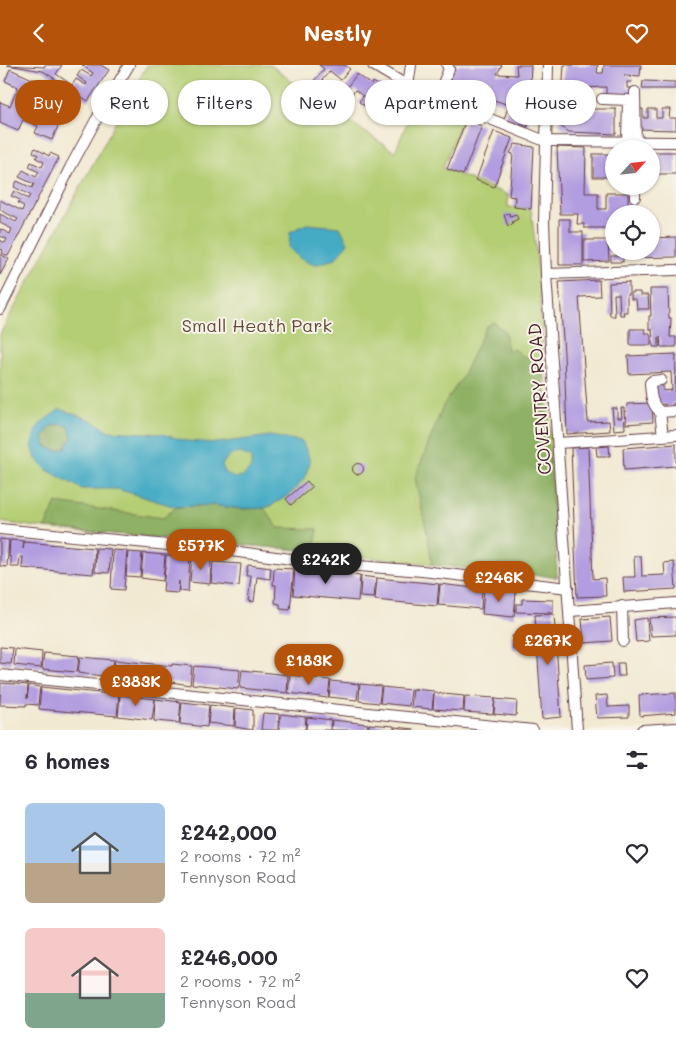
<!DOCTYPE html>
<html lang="en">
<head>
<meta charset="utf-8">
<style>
	body { margin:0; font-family:Mali,sans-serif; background:#f2f2f3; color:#2b2b33; height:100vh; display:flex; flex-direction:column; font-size:19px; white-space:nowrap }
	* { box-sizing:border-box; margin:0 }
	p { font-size:16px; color:#7c7c81 }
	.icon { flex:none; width:28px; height:28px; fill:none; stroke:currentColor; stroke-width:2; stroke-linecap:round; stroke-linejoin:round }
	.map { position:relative; height:665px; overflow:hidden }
	.side { display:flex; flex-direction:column; background:#fff; flex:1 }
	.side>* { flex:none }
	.hud { position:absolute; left:15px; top:15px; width:646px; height:45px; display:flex; gap:10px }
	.needle { width:32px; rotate:63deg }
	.buttons { position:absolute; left:605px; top:75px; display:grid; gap:10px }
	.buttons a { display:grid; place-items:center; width:55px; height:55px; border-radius:50%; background:#fff; box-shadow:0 1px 4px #0004; font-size:25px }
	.price { position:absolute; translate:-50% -42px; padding:0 11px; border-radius:18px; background:#b45309; color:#fff; font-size:16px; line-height:32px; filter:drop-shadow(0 1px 2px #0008) }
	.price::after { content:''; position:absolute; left:50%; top:30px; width:15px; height:11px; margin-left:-8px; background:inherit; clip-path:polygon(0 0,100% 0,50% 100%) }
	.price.selected { background:#222; color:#fff }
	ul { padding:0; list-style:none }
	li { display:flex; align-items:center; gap:15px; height:125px; padding:0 25px }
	li span { display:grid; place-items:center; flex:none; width:140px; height:100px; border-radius:8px; color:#555 }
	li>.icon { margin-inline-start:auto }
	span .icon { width:60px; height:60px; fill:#fffc; stroke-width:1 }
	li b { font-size:21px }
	h2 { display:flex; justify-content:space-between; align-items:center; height:60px; padding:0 25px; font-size:21px }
	.tag { padding:0 18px; border-radius:22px; background:#fff; box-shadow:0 1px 4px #0004; font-size:18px; line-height:45px }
	.tag.selected { background:#b45309; color:#fff }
	header { display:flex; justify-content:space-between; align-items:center; height:65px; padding:0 25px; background:#b45309; color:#fff; font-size:22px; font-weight:800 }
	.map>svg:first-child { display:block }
</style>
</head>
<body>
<header><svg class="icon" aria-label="back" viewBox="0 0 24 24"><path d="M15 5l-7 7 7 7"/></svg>Nestly<svg class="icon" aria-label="heart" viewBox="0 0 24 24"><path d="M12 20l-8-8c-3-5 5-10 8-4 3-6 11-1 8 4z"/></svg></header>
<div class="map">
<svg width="676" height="665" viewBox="0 0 676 665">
	<rect width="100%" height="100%" fill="#f7f3e8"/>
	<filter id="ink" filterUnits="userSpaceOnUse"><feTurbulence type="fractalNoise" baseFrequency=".02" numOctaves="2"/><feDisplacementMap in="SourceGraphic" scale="10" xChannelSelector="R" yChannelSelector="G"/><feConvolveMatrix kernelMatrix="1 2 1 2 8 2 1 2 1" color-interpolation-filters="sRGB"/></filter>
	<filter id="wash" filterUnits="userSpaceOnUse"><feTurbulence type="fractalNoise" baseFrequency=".0096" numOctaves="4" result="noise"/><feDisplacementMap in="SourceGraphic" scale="20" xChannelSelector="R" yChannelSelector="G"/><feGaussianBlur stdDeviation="1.12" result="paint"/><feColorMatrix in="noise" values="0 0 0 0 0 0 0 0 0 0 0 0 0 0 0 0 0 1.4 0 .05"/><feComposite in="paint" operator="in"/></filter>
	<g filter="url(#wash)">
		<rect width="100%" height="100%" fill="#f2e9d2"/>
		<polygon fill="#b4ce73" stroke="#7f764f" points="147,0 271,0 301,24 395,87 417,33 463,52 443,103 508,130 508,142 531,144 539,211 544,301 552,382 557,512 441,501 324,487 45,463 0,457 0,269"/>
		<g fill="#8fb165" stroke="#6c6848">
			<polygon points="493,257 505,266 508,285 515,284 521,290 541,298 556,481 557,512 432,500 428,473 415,413 443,341 461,314 486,262"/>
			<polygon points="60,359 69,361 72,372 66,383 57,386 46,381 43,373 50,362"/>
			<polygon points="56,438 163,453 176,442 212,440 242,444 264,443 278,463 318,464 314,486 45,463"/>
		</g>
		<g fill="#45abc5" stroke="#486578" fill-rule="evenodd">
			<polygon points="307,159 340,162 348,178 335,194 314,200 299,193 289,183 290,167"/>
			<path d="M60,344L91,355L109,366L162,369L187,376L217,378L270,371L302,376L308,389L310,398L304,414L290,429L271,441L264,443L242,444L212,440L176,442L117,424H82L47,405L36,394L32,380L35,366L42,357ZM60,359L69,361L72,372L66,383L57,386L46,381L43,373L50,362ZM241,388L251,393V403L243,411L234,413L225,407L222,400L229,390Z"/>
		</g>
		<g id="blocks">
			<g fill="#b29de0">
				<polygon points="7,0 44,2 45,0 62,0 56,9 72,20 76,14 86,20 87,18 77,11 81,5 91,11 93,8 82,0 101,0 109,5 88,36 43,6"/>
				<polygon points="319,0 345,0 350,4 341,15 330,6 322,15 324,17 319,23 312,18 324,4"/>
				<polygon points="453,0 502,0 497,9 517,10 516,0 531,0 528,62 504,54 509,40 488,33 482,46 446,31 450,20 445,18"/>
				<polygon points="564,0 598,0 597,8 603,8 604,0 641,0 640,11 624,10 631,12 632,17 627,17 627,23 632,23 632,31 606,31 606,22 579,23 577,44 616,44 616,69 569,67 560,61"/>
				<polygon points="10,4 39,17 34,27 51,34 54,26 60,29 61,24 72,29 52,75 35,68 38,61 23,55 18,66 0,58 0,37 10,41 18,22 5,16"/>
				<polygon points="357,9 372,20 373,17 400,31 395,41 386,36 380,48 373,45 378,32 372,29 366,42 359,37 363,31 355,25 350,32 343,27"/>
				<polygon points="643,16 675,17 675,24 642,24"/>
				<polygon points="402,32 414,37 409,49 403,46 398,58 391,55"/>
				<polygon points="639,44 643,44 643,53 648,53 648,44 656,44 656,53 662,53 662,44 670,44 669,53 676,53 676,65 638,64"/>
				<polygon points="466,55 482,61 463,110 447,104"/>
				<polygon points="494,66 512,73 494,122 476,115"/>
				<polygon points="515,79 534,82 531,144 514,142 515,132 509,131 513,89 510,88"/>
				<polygon points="557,82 586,83 585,128 598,128 598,144 606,144 606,128 628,128 628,149 614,149 614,163 584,163 584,159 577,159 578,149 560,149"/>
				<polygon points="35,83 49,91 50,88 59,92 8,191 2,188 3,185 0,184 0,175 5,178 7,174 0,171 0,164 10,169 12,164 0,158 0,149 16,157 18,154 0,145 0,135 22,146 24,141 18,138 20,135 11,131 14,126 28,134 30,130 14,122 17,116 32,123 34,119 19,112 23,105 36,112 39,107 29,102 31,97 42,102 44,97 36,93 38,90 33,87"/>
				<rect x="651" y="87" width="25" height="22"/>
				<rect x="593" y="89" width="21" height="23"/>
				<polygon points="509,148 510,151 516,149 518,154 512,157 513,159 508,161 504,150"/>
				<polygon points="559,154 570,154 570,167 583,167 583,200 559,200"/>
				<polygon points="676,172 676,192 628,193 628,186 651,186 651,173"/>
				<polygon points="584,175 608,175 609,196 584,197"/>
				<polygon points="0,189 9,194 0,210"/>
				<rect x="611" y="191" width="12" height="6"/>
				<polygon points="599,215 600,231 579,232 588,357 609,356 610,366 567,369 564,288 559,217"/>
				<polygon points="629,217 629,229 627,229 627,247 623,247 624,250 620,250 619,229 614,229 615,251 610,251 609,218"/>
				<polygon points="650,224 668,224 669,253 671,253 670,272 676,272 676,282 661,282 660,272 659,272 659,282 653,282 652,264 649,264 649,251 651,251"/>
				<polygon points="631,227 640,227 640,230 648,230 649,244 637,244 636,234 631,234"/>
				<polygon points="630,264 645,264 645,268 649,268 651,272 651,280 630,280"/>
				<polygon points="676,289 675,338 673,338 673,342 665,342 665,339 655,340 656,320 663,320 663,326 672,325 671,307 629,309 628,291"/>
				<polygon points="652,338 653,357 626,359 627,339"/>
				<polygon points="612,343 617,343 617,353 622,353 621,343 624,343 625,364 614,365"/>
				<polygon points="676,379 676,401 624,405 623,383"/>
				<polygon points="609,381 610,391 597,391 596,382"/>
				<polygon points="588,382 593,514 605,513 606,531 577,532 571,383"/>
				<circle cx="358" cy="404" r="5.5"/>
				<polygon points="307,416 312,422 291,440 286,434"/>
				<polygon points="0,474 9,475 7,502 0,501"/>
				<polygon points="10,475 24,476 23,484 24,477 95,483 93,509 22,503 23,492 20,492 19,502 11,502 11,492 9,492"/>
				<polygon points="96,483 111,484 109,508 95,507"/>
				<polygon points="113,485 127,486 124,525 111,524"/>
				<polygon points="128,487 142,488 140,512 126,511"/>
				<polygon points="143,488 165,490 163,516 141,513"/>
				<polygon points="166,490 190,492 188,527 179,526 179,516 178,528 163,527"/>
				<polygon points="634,491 641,491 642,511 665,510 664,498 674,497 676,524 624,527 623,512 635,512"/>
				<polygon points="192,493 211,495 210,519 190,517"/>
				<polygon points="213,497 241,499 239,521 211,518"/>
				<polygon points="248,500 271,503 270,514 257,512 254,537 248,536 251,511 246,511"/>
				<polygon points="274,503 294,504 290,545 280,544 280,539 275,538 276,520 273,520"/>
				<polygon points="295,504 360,511 358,536 293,530"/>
				<polygon points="361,511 376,513 374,533 360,532"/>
				<polygon points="377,513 439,519 437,541 375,535"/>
				<polygon points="440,519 482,524 481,544 438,540"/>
				<polygon points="484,525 516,527 514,552 482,549"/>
				<polygon points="522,534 553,535 553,548 516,547 516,539 522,539"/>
				<polygon points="554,549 561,652 542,654 535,550"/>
				<polygon points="610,552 612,576 584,578 582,554"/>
				<polygon points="676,552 676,570 651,571 649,553"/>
				<polygon points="647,553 649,576 636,577 634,555"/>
				<polygon points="512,571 518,571 519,584 513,584"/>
				<polygon points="0,582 13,583 11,599 0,598"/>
				<polygon points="15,584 42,587 41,603 14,600"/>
				<polygon points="44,588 79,591 77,607 42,604"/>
				<polygon points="80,592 114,595 112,612 78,608"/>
				<polygon points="115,595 172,601 172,599 192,601 190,620 152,614 113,611"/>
				<polygon points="612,598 613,613 586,615 585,600"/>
				<polygon points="617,598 624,598 625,611 618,611"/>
				<polygon points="194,601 240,605 238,624 192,619"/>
				<polygon points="242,605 288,610 287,628 240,623"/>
				<polygon points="290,610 330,615 328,633 288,628"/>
				<polygon points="331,616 359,619 357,635 329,632"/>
				<polygon points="1,618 28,620 27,634 29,620 40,622 38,640 26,639 26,641 0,640"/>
				<polygon points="360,619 381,621 379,638 359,636"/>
				<polygon points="41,622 119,630 117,651 39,644"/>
				<polygon points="382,622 411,625 409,641 380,638"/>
				<polygon points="413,624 434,626 432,644 411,642"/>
				<polygon points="434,628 464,631 463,646 433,644"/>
				<polygon points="676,628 676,648 640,651 639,630"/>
				<polygon points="120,630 155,634 152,655 118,651"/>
				<polygon points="607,630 608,642 629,641 629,652 597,653 595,631"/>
				<polygon points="465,631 495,633 493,649 464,647"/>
				<polygon points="155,634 181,637 179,658 154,656"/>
				<polygon points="495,634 517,636 516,651 494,649"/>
				<polygon points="182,637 209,640 207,662 180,659"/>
				<polygon points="210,640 235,643 234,661 208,658"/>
				<polygon points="236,643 253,645 253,665 235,662"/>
				<polygon points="263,648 279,649 278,665 261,665"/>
				<polygon points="281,649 306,652 305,665 279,665"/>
				<polygon points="307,652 331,655 330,665 306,665"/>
				<polygon points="332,655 368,659 367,665 331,665"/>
				<polygon points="369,659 394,661 394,665 369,665"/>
				<polygon points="395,662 414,664 414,665 395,665"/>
			</g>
		</g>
	</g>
	<g filter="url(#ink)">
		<use href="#blocks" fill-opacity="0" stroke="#633d44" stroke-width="1"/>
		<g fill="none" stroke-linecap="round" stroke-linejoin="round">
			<defs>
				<g id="minor">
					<polyline points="373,0 408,21 545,76 676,77"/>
					<polyline points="548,0 544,157 546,209 577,665"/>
					<polyline points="408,21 411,0"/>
					<polyline points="635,27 636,84"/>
					<polyline points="437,33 449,4 447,0"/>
					<polyline points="602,34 628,35 627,76"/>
					<polyline points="635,132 635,121"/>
					<polyline points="546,209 676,205"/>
					<polyline points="0,244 70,103 96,55 129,0"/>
					<path d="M660,347C651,338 651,331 650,318L652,316L661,315"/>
					<polyline points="663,371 660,347 676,346"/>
					<polyline points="558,378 676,370"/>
					<polyline points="0,464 231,486 321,498 422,506 568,523"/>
					<polyline points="622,541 623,576"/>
					<polyline points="570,546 676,538"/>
					<polyline points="0,610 533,665"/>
					<polyline points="642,665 676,663"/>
				</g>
			</defs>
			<use href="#minor" stroke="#633d44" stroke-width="12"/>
			<use href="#minor" stroke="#fff" stroke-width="10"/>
		</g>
	</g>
	<g text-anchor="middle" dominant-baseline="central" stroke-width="4" stroke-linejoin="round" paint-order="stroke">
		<g font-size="18" fill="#644b3d" stroke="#f7f3e8">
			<text x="257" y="260">Small Heath Park</text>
		</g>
		<g font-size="18" fill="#4a1f2b" stroke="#f7f3e8">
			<text transform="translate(539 334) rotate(-94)">COVENTRY ROAD</text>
		</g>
	</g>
</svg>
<div class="buttons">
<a><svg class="needle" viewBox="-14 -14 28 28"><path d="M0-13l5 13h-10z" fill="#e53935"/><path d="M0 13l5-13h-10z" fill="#7c7c81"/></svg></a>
<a><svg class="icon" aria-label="locate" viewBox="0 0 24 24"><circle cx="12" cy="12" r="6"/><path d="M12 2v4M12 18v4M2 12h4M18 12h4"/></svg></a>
</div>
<b class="price" style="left:201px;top:506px">£577K</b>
<b class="price selected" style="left:326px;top:520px">£242K</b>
<b class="price" style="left:499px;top:538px">£246K</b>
<b class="price" style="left:548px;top:601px">£267K</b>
<b class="price" style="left:309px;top:621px">£183K</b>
<b class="price" style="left:136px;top:642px">£383K</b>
<div class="hud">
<a class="tag selected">Buy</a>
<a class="tag">Rent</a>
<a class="tag">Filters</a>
<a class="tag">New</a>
<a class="tag">Apartment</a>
<a class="tag">House</a>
</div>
</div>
<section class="side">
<h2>6 homes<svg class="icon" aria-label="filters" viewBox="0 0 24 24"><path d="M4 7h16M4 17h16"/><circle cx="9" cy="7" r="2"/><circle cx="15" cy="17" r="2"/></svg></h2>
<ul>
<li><span style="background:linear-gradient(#a9c7e8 60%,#b9a48a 0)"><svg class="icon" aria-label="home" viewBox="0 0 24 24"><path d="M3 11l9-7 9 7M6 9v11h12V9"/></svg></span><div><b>£242,000</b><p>2 rooms · 72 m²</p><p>Tennyson Road</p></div><svg class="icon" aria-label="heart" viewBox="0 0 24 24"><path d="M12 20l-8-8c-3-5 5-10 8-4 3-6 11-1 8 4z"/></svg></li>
<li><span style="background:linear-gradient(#f6c9c9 65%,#7fa58c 0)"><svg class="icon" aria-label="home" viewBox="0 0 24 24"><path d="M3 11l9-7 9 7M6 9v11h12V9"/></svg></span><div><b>£246,000</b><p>2 rooms · 72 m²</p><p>Tennyson Road</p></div><svg class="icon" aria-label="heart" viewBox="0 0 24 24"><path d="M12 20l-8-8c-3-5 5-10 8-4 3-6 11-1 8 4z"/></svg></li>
</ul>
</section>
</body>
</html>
